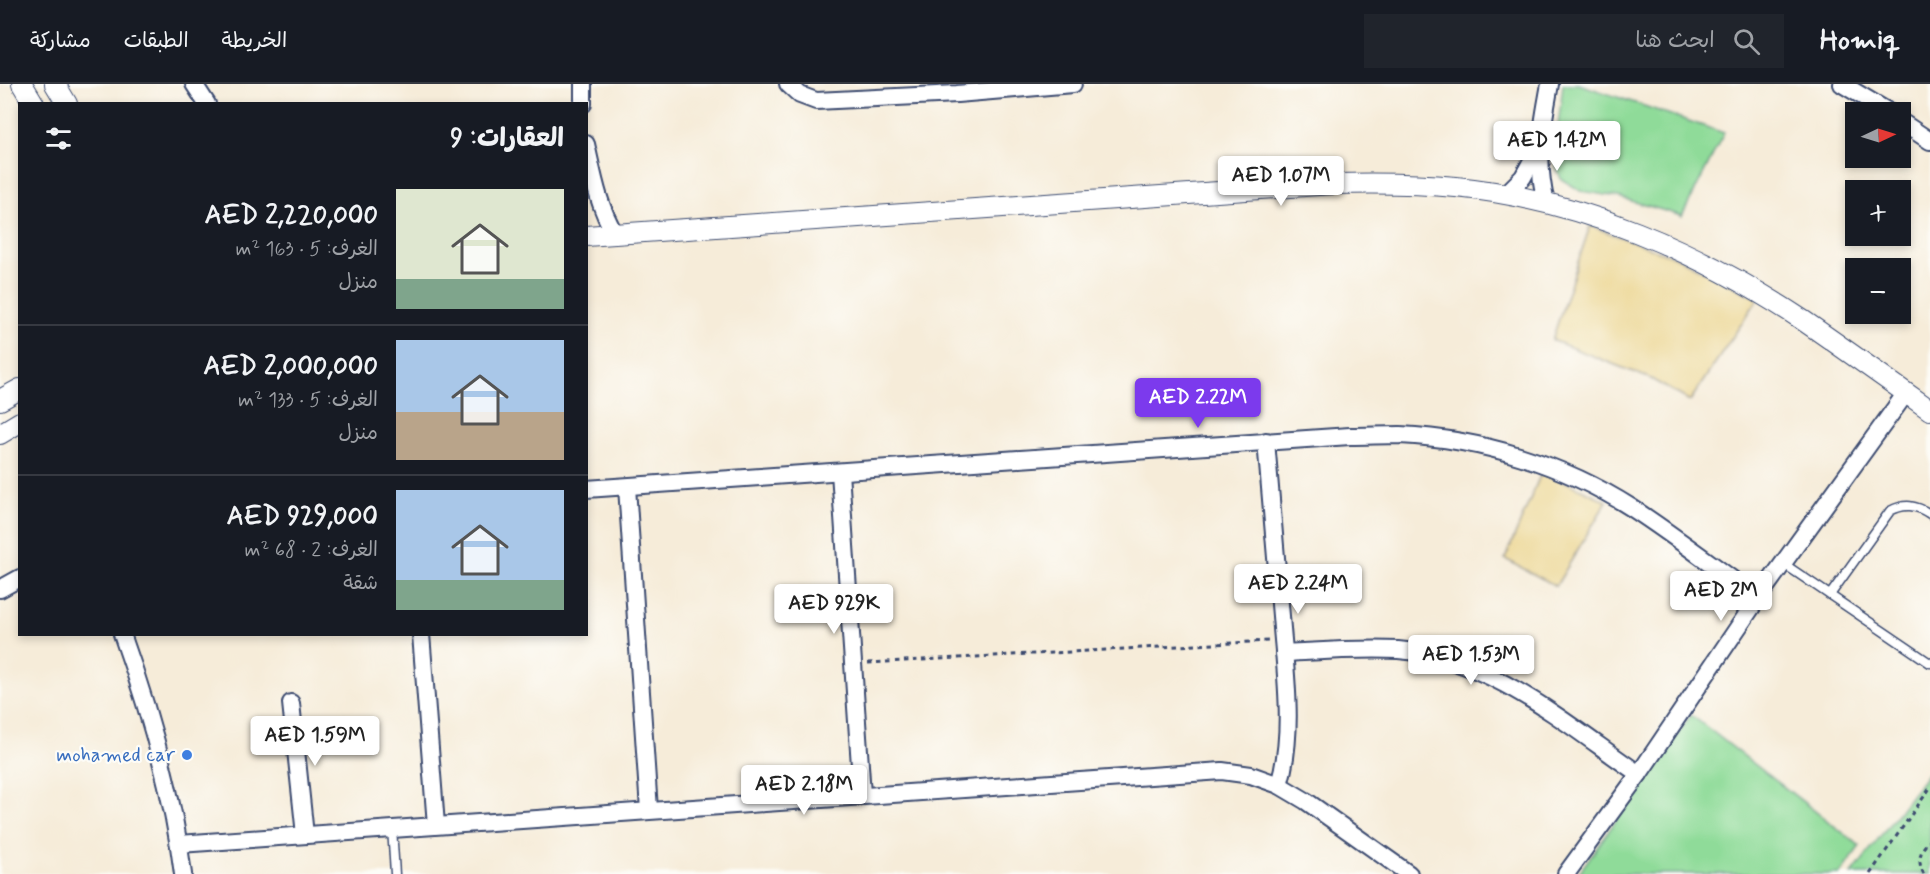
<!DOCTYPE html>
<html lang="ar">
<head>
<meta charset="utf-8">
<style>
	body { margin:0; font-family:Mynerve,"Playpen Sans Arabic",sans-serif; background:#20242c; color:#f1f3f6; direction:rtl; height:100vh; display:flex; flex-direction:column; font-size:22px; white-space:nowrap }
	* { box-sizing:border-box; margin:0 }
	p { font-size:20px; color:#9ea1a6 }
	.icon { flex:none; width:33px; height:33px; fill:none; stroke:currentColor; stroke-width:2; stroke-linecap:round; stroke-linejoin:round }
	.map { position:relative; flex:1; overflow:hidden; direction:ltr }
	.panel { position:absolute; left:18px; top:18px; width:570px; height:534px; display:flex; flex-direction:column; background:#171b24; border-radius:0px; box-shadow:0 3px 9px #0003; direction:rtl }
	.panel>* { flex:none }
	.needle { width:39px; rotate:86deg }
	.fabs { position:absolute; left:1845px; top:18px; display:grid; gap:12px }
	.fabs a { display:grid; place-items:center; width:66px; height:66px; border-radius:0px; background:#171b24; box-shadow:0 3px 9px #0003; font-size:30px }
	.price { position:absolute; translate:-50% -51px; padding:0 14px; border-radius:6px; background:#fff; color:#222; font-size:20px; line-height:39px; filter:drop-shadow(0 2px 3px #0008) }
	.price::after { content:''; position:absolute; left:50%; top:36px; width:18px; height:14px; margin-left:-9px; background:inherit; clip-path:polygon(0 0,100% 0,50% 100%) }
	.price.on { background:#7c3aed; color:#fff }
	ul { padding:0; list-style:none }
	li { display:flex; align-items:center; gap:18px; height:150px; padding:0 24px }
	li+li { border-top:2px solid #363941 }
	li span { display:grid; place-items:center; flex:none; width:168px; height:120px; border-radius:0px; color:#555 }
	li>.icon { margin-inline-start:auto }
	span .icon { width:72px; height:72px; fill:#fffc; stroke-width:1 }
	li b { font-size:26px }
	h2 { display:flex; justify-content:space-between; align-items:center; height:72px; padding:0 24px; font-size:26px }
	header { display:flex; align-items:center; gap:36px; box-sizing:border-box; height:84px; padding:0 30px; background:#171b24; border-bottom:2px solid #363941 }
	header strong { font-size:28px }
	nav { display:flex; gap:33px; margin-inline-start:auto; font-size:21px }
	.search { width:420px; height:54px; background:#20242c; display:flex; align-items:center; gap:15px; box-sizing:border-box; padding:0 21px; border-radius:0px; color:#9ea1a6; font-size:22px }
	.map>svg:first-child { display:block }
</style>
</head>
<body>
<header>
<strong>Homiq</strong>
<div class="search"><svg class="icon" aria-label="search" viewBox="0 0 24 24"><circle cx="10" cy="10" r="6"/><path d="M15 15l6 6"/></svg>ابحث هنا</div>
<nav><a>الخريطة</a><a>الطبقات</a><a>مشاركة</a></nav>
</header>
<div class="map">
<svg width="1930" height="790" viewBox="0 0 1930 790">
	<rect width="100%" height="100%" fill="#fdfcf7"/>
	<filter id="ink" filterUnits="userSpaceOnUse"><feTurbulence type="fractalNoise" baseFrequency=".0167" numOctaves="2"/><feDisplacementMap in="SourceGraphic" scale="12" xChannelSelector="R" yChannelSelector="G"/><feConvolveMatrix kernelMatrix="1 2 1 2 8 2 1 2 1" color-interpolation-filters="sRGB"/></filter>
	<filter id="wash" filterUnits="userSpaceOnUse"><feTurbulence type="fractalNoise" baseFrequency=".008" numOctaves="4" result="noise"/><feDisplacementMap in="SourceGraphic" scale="24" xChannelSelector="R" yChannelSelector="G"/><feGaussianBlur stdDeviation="1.35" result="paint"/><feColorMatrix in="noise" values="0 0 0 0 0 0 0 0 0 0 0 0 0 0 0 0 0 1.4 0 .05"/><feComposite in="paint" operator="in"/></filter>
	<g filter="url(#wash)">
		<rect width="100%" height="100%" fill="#f6ecd9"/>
		<g fill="#8fdb99" stroke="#55857c" stroke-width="1.5">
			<polygon points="1563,0 1579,0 1724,49 1682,132 1618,113 1581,107 1561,95 1554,76"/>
			<polygon points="1691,631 1860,762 1840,790 1578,790"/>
			<polygon points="1930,686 1930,790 1852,790"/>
		</g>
		<g fill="#eeda9e" stroke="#84847e" stroke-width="1.5">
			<polygon points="1590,142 1678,174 1758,215 1690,317 1651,295 1552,256"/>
			<polygon points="1542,387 1607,417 1556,502 1505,475"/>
		</g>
	</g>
	<g filter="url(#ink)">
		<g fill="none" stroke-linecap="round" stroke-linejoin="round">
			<defs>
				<g id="service">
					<polyline points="1784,480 1930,579"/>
					<path d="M1830,511L1890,427C1905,419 1916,421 1930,430"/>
					<polyline points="392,744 395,790"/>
				</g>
				<g id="minor">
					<polyline points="194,0 207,20"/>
					<polyline points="583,0 583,20"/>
					<polyline points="788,0 800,11 816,17 957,10 1073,0"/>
					<polyline points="1842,0 1889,28"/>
					<polyline points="1900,37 1930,57"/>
					<path d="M586,60C593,91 598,122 615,150"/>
					<polyline points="1506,110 1523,93 1537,67"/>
					<path d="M1546,119C1535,73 1542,45 1550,0"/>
					<path d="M1266,357C1271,416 1276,474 1281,532C1285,586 1295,648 1279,701"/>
					<polyline points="840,388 862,711"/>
					<polyline points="627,403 649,726"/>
					<path d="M586,405L1350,352C1366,352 1383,351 1400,351C1482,355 1563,380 1632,424C1675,452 1716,484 1758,514"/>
					<polyline points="0,505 20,494"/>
					<path d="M122,550C149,626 173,711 183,790"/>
					<polyline points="421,550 436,741"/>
					<path d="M1284,569C1322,567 1360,564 1398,566C1490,573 1566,640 1639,690"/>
					<polyline points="291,619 305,751"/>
					<polyline points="179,760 1222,687 1251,691 1279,701 1306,717 1409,790"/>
					<polyline points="1566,790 1639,690 1758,514 1906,309"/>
				</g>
				<g id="tertiary">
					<polyline points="22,0 34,20"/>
					<polyline points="55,0 67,20"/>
					<path d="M586,152L1333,100C1374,99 1415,99 1456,103C1579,115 1701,168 1804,237C1846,266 1888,296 1930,326"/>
					<polyline points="0,316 20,305"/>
					<polyline points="0,350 20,338"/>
				</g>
			</defs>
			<use href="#service" stroke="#3c4b70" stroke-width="11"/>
			<use href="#minor" stroke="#3c4b70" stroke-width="20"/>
			<use href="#tertiary" stroke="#3c4b70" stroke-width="22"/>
			<g stroke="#3c4b70" stroke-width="3" stroke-dasharray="4.5 4.5" stroke-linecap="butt">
				<polyline points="868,579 1269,557"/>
				<polyline points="1870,790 1930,704"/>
				<path d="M1924,790C1917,779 1919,765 1930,757"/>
			</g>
			<use href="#service" stroke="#fff" stroke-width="8"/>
			<use href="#minor" stroke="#fff" stroke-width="16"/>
			<use href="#tertiary" stroke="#fff" stroke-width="20"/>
		</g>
	</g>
	<circle fill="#3f7fe0" stroke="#fdfcf7" stroke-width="2" cx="187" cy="671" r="6"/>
	<g text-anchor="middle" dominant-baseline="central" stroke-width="4.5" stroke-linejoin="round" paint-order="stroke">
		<g font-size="20" fill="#366cbe" stroke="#fdfcf7" text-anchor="end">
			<text x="175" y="671">mohamed car</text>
		</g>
	</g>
</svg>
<div class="fabs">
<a><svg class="needle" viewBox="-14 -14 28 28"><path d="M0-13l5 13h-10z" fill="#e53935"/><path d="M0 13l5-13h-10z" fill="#9ea1a6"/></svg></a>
<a>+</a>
<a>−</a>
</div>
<b class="price" style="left:1557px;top:88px">AED 1.42M</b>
<b class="price" style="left:1281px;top:123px">AED 1.07M</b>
<b class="price on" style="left:1198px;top:345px">AED 2.22M</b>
<b class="price" style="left:1298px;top:531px">AED 2.24M</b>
<b class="price" style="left:1721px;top:538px">AED 2M</b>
<b class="price" style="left:834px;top:551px">AED 929K</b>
<b class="price" style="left:1471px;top:602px">AED 1.53M</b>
<b class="price" style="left:315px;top:683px">AED 1.59M</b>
<b class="price" style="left:804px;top:732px">AED 2.18M</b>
<section class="panel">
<h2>العقارات: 9<svg class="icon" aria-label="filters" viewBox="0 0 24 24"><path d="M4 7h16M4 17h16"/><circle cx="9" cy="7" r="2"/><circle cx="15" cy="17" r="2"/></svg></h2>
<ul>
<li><span style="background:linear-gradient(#dfe7d0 75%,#7fa58c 0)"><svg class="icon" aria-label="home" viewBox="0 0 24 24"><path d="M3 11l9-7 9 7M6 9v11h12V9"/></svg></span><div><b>AED 2,220,000</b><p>الغرف: 5 · 163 m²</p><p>منزل</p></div></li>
<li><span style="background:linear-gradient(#a9c7e8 60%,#b9a48a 0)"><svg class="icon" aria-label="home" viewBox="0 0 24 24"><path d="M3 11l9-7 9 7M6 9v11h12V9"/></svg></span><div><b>AED 2,000,000</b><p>الغرف: 5 · 133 m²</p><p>منزل</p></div></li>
<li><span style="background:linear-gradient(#a9c7e8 75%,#7fa58c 0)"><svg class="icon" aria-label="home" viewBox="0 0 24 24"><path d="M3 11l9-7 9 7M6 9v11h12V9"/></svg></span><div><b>AED 929,000</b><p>الغرف: 2 · 68 m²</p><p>شقة</p></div></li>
</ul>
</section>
</div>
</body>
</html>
